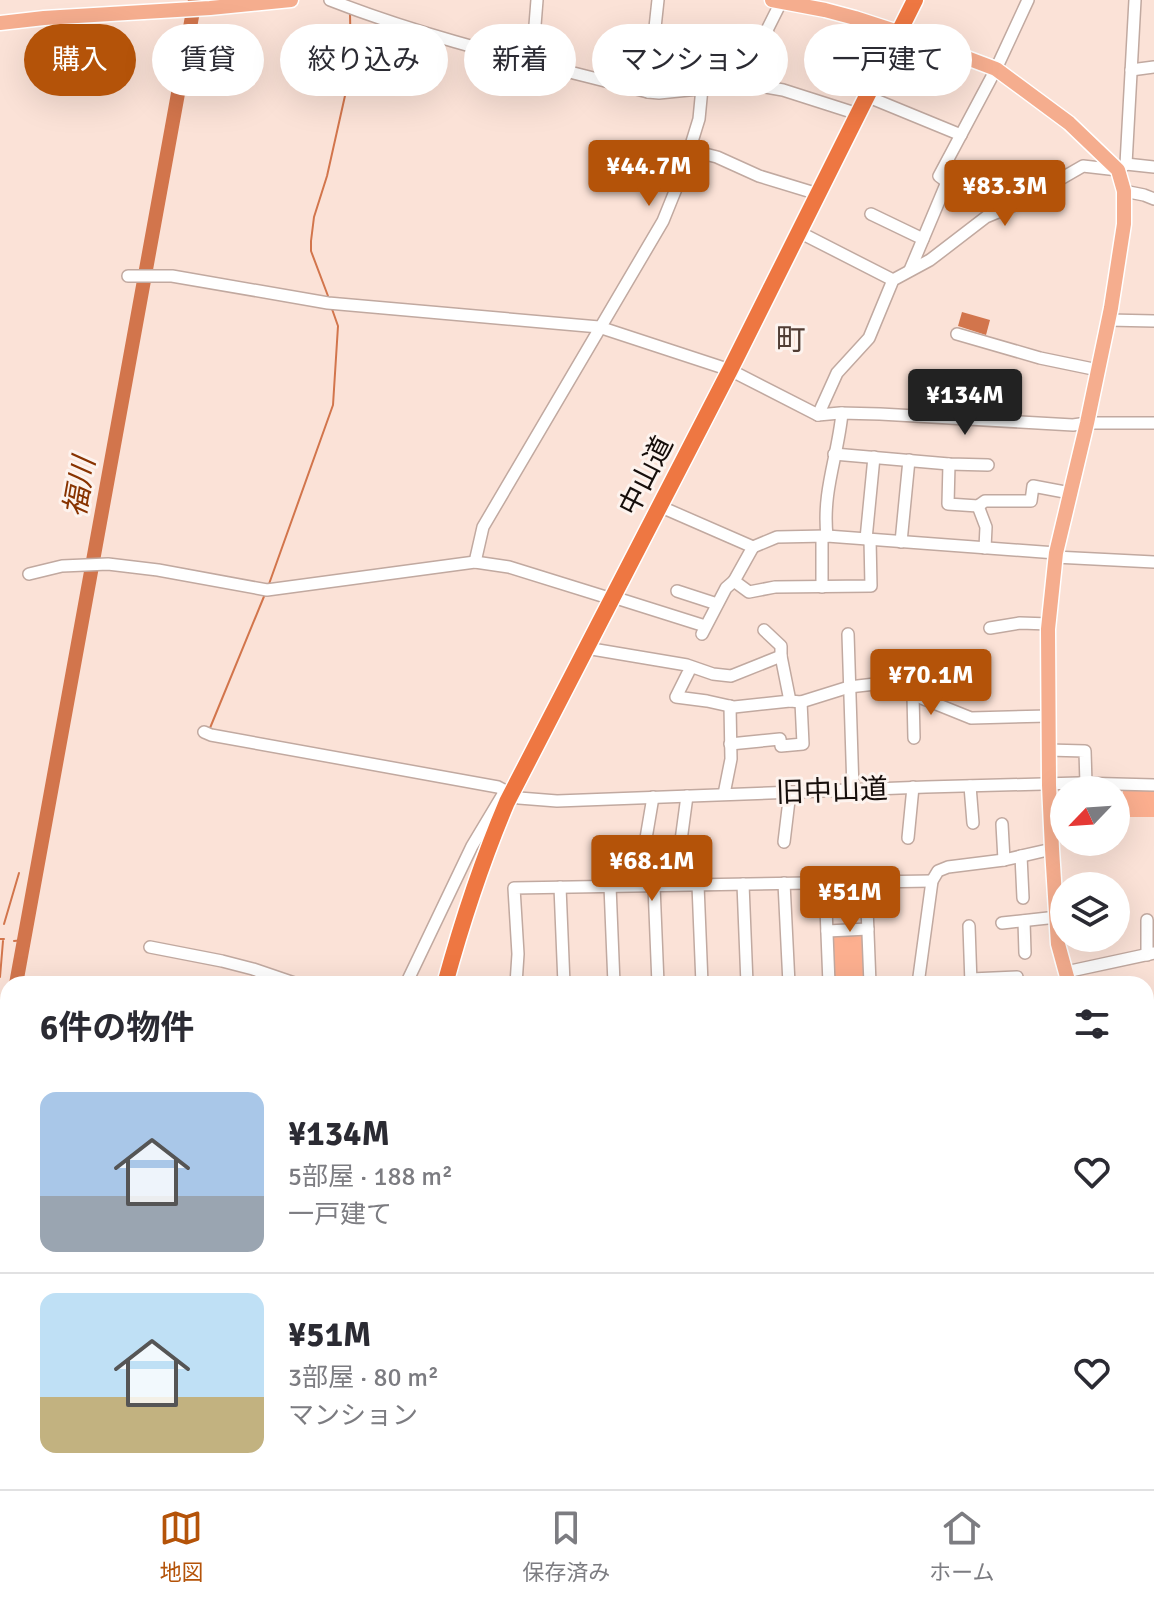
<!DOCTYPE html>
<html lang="ja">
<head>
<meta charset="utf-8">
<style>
	body { margin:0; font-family:Signika,"Noto Sans JP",sans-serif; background:#f7f7f7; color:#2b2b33; height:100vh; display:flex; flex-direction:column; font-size:30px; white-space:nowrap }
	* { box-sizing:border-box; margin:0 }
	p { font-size:26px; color:#7c7c81 }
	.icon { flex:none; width:44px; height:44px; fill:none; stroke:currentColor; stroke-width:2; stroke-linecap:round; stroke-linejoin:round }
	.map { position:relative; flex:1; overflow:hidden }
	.drawer { position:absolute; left:0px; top:976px; width:1154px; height:514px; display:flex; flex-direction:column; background:#fff; border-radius:24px 24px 0 0; box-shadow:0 8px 32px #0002 }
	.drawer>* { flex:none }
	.top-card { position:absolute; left:24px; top:24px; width:1106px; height:72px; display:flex; gap:16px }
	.needle { width:52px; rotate:245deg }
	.buttons { position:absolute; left:1050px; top:776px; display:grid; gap:16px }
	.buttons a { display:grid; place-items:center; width:80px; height:80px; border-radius:50%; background:#fff; box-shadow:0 8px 32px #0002; font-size:40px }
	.price { position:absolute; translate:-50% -68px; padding:0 18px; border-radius:8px; background:#b45309; color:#fff; font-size:26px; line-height:52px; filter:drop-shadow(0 2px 4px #0008) }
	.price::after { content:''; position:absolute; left:50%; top:48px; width:24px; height:18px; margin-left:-12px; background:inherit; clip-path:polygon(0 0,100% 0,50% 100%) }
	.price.on { background:#222; color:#fff }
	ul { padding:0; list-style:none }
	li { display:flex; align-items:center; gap:24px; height:200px; padding:0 40px }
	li+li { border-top:2px solid #e1e1e2 }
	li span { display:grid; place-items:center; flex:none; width:224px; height:160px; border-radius:16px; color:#555 }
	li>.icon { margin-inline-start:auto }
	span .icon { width:96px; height:96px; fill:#fffc; stroke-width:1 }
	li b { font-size:34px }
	h2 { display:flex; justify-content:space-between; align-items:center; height:96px; padding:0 40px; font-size:34px }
	.tag { padding:0 28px; border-radius:36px; background:#fff; box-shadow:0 8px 32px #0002; font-size:28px; line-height:72px }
	.tag.on { background:#b45309; color:#fff }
	.dock { display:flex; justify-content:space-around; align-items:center; height:112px; border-top:2px solid #e1e1e2; background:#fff; font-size:22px; color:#7c7c81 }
	.dock a { display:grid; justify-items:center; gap:4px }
	.dock .on { color:#b45309 }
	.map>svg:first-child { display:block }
</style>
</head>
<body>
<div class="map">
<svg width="1154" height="1489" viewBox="0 0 1154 1489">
	<rect width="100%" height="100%" fill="#fbe2d7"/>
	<g fill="#fcaf8f">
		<rect x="1123" y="789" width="31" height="28"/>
		<polygon points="864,934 866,984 833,984 832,936"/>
		<polygon points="0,1445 8,1447 8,1482 50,1482 49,1489 0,1489"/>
	</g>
	<polygon fill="#d2754c" points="962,312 990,320 986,335 958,326"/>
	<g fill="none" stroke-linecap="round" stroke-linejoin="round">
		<g stroke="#d2754c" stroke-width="2">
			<polyline points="328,296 311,251 311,241 314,217 327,176 351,69 350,13"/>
			<polyline points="269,584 333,405 338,326 332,309"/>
			<polyline points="210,728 265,594"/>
			<polyline points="4,924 19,873"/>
			<polyline points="0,939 4,939"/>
			<polyline points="14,941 24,940"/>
			<polyline points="0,977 3,941"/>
		</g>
		<g stroke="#d2754c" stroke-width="14">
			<polyline points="16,984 195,0"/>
			<polyline points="0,1071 8,1027"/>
		</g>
		<defs>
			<g id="minor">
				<path d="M330,0C434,41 541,64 648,92L659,93L748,84L783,90L858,114"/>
				<polyline points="532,63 537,0"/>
				<polyline points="1131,70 1154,67"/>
				<polyline points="748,84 763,59 768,28 782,0"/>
				<polyline points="648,92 658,0"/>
				<polyline points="866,96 961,135"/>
				<polyline points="689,150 717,157 759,176 818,194"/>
				<polyline points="1126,164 1154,167"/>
				<polyline points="947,182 939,176 996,69 1028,0"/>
				<polyline points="1124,191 1144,195 1154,199"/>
				<polyline points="871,214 923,239"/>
				<polyline points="799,232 893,280"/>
				<polyline points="910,270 947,182 999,211"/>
				<polyline points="128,276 172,276 328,303 599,327 730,370 818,415 840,413 880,414 1073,425 1087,423 1154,423"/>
				<polyline points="1108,320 1154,321"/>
				<polyline points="957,334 1040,358 1098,370"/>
				<polyline points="818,415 837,373 869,338 893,280 930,260 986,217 1017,204 1083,166 1118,170 1126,164 1135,0"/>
				<polyline points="834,454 949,464 988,465"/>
				<polyline points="949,464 948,504 978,506 985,501 1031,501 1033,486 1070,493"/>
				<polyline points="659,506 753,547 777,537 827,536 1056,553"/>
				<polyline points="978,506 986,527 985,548"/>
				<path d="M827,536C822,491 838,456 842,413"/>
				<polyline points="866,539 874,457"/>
				<polyline points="901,542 909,460"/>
				<polyline points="753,547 734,581 749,592 775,587 871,586 870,539"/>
				<polyline points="1055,557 1154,562"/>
				<polyline points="475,562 483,527 663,221 682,174 699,119 702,88"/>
				<polyline points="29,574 62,566 108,564 158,570 267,590 475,562 509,567 612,599"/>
				<polyline points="822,587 822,537"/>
				<polyline points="677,591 717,604"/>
				<polyline points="613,597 705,626"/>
				<polyline points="990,628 1020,623 1049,624"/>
				<polyline points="764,630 781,646 781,656"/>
				<polyline points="702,634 726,588 734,581"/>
				<polyline points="848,634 853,790"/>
				<polyline points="586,648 687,665 713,674 731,676 781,656 790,701 734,707 707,701 676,697 691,667"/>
				<polyline points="889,685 893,675 919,670"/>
				<polyline points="913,695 914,738"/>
				<polyline points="790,701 801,702 849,687 884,683 971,718 1048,716"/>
				<polyline points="204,732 211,735 498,787 519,798 557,801 926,787 1079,783 1154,785"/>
				<polyline points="730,744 780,739 781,746 803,744 801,702"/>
				<polyline points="1048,750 1085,751 1086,784"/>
				<polyline points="970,786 973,823"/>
				<polyline points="724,794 731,759 730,706"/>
				<polyline points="1002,824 1004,860"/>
				<polyline points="908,838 913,787"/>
				<polyline points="784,842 790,792"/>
				<polyline points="680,848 687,796"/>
				<polyline points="643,856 653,797"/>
				<polyline points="1021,856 1023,898"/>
				<polyline points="866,882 870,984"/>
				<polyline points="784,883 789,984"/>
				<polyline points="825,883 829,984"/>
				<polyline points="743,884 747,984"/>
				<polyline points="698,885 702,984"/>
				<polyline points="610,886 614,984"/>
				<polyline points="654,886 658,984"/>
				<polyline points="560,887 564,984"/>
				<polyline points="1024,921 1025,953"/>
				<polyline points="1002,923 1057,917"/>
				<polyline points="969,926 971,984"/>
				<polyline points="827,931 868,929"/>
				<polyline points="150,947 222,961 253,969 297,984"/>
				<polyline points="1147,955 1147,920"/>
				<polyline points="1066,972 1154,953"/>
				<polyline points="971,979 1017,977 1018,984"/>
				<polyline points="406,984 472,846 502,796 505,793 511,793"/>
				<polyline points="516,984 518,954 514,888 932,881"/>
				<polyline points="918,984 932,881 938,871 948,867 1004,860 1052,849"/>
				<polyline points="1146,1030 1154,1028"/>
				<polyline points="1146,1091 1147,1097"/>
				<polyline points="1146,1158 1154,1159"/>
				<polyline points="1146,1305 1154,1304"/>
				<polyline points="1146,1414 1154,1412"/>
				<polyline points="520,1482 523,1489"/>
				<polyline points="597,1482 599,1489"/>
				<polyline points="659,1482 660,1489"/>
				<polyline points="878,1482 878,1489"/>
				<polyline points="976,1482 977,1489"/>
				<polyline points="67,1489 70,1482"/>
				<polyline points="216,1489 220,1482"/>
				<polyline points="388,1489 389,1482"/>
				<polyline points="493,1489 512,1482"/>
				<polyline points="556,1489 576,1482"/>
				<polyline points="681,1489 704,1482"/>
				<polyline points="729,1489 729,1482"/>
				<polyline points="994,1489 1050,1482"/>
			</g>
			<g id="major">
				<polyline points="772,0 825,10 855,18 898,32 996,69 1069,123 1118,170 1124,191 1124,224 1111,308 1087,423 1056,553 1048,629 1049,785 1052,849 1058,944 1069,984"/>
				<polyline points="0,23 44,18 210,8 291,0"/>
				<polyline points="1146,1209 1154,1208"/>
				<polyline points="1146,1440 1154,1471"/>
				<polyline points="920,1482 920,1489"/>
				<polyline points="229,1489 244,1482"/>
			</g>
			<g id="highway">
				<path d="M445,984C462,922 482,861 507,802L730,370L915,0"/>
				<polyline points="343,1489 344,1482"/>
			</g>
		</defs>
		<use href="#minor" stroke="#c1a9a0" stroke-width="14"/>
		<use href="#major" stroke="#fff" stroke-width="17"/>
		<use href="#highway" stroke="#fff" stroke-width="19"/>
		<use href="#minor" stroke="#fff" stroke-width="11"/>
		<use href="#major" stroke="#f5ad8e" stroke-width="14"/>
		<use href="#highway" stroke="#ee7742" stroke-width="16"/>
	</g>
	<g text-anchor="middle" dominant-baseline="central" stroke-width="6" stroke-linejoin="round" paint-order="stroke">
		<g font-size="28" fill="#160e0b" stroke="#fdf3ee">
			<text transform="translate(646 476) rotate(-63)">中山道</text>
			<text transform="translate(832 791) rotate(-2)">旧中山道</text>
		</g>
		<g font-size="30" fill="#503d34" stroke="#fdf3ee">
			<text x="791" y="340">町</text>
		</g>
		<g font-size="30" font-style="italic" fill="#830" stroke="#fdf3ee">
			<text transform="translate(80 487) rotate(-80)">福川</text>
		</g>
	</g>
</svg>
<div class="buttons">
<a><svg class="needle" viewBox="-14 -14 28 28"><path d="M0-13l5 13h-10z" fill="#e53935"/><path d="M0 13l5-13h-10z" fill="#7c7c81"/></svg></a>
<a><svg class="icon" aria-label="layers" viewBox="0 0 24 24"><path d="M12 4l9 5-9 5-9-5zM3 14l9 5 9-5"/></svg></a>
</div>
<b class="price" style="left:649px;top:208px">¥44.7M</b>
<b class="price" style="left:1005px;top:228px">¥83.3M</b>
<b class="price on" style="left:965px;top:437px">¥134M</b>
<b class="price" style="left:931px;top:717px">¥70.1M</b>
<b class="price" style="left:652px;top:903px">¥68.1M</b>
<b class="price" style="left:850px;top:934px">¥51M</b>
<div class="top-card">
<a class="tag on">購入</a>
<a class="tag">賃貸</a>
<a class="tag">絞り込み</a>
<a class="tag">新着</a>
<a class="tag">マンション</a>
<a class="tag">一戸建て</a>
</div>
<section class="drawer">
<h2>6件の物件<svg class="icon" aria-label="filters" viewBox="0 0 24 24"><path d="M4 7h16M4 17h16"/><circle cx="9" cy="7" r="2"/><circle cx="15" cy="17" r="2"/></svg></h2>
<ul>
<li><span style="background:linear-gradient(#a9c7e8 65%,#9aa5b1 0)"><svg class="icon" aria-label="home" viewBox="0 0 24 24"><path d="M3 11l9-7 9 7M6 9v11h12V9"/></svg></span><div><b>¥134M</b><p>5部屋 · 188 m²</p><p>一戸建て</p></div><svg class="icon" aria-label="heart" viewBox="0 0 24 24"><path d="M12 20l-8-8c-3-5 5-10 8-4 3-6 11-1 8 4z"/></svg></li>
<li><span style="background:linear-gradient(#bfe0f5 65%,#c2b280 0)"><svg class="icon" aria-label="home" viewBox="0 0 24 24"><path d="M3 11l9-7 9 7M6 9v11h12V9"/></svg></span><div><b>¥51M</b><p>3部屋 · 80 m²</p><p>マンション</p></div><svg class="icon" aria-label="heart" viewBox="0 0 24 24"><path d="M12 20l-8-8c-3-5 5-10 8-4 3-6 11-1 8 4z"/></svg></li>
</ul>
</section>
</div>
<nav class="dock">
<a class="on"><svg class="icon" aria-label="map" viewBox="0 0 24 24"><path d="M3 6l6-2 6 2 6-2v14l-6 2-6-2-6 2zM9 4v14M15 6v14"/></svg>地図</a>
<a><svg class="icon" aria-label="saved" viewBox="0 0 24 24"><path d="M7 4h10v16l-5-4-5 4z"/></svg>保存済み</a>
<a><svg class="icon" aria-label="home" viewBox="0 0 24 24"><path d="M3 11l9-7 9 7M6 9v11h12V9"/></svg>ホーム</a>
</nav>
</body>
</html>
